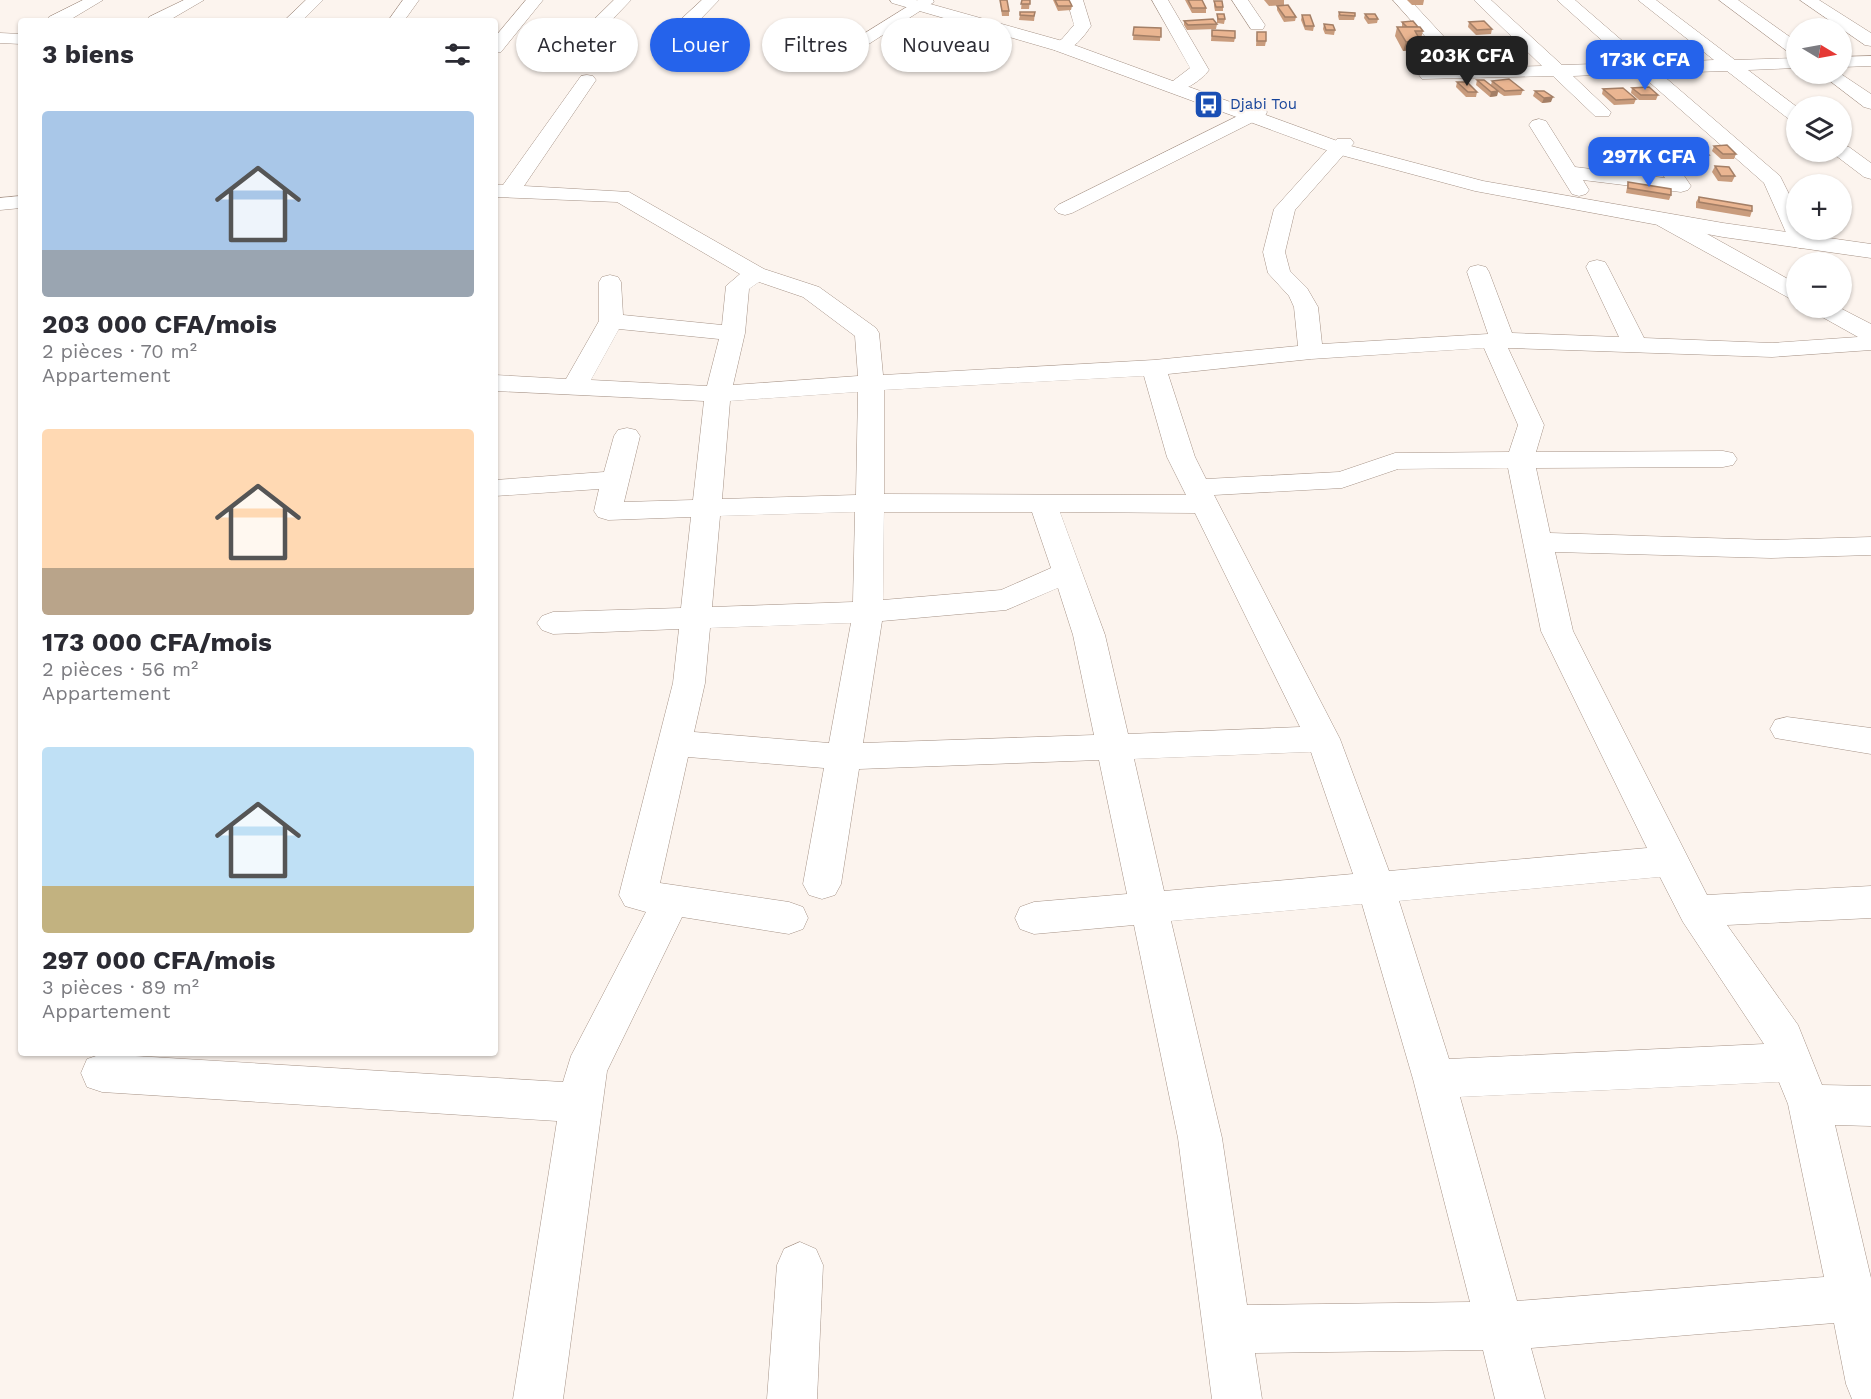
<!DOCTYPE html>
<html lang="fr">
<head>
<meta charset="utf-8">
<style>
	body { margin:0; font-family:"Work Sans",sans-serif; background:#f2f2f3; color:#2b2b33; height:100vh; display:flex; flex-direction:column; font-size:22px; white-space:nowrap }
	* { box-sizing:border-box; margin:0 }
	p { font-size:20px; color:#7c7c81 }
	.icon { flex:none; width:33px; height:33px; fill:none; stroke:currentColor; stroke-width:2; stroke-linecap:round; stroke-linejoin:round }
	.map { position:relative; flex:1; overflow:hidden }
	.panel { position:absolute; left:18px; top:18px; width:480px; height:1038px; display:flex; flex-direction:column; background:#fff; border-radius:6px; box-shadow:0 2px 4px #0004 }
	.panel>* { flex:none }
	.banner { position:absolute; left:516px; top:18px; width:570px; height:54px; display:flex; gap:12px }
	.needle { width:39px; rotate:100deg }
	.fabs { position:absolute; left:1786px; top:18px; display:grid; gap:12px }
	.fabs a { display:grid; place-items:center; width:66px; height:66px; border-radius:50%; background:#fff; box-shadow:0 2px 4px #0004; font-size:30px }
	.price { position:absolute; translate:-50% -51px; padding:0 14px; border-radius:12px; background:#2563eb; color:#fff; font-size:20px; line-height:39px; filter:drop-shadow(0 2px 3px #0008) }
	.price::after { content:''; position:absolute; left:50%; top:36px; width:18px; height:14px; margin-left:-9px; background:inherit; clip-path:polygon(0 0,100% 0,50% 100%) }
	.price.current { background:#222; color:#fff }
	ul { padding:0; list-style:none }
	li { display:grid; align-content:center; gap:12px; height:318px; padding:0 24px }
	li span { display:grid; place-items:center; height:186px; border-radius:6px; color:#555 }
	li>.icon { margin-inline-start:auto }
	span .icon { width:108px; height:108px; fill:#fffc; stroke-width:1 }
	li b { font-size:26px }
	h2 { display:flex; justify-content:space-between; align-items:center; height:72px; padding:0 24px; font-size:26px }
	.chip { padding:0 21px; border-radius:27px; background:#fff; box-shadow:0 2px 4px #0004; font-size:21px; line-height:54px }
	.chip.current { background:#2563eb; color:#fff }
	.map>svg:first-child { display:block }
</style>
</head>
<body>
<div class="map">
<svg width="1871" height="1399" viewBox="0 0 1871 1399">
	<rect width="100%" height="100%" fill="#fcf4ee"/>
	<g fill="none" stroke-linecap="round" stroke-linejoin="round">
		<defs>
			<g id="street">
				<polygon points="83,0 103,0 68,21 47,21 49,17"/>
				<polygon points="184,0 204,0 168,21 147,21 149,17"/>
				<polygon points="306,0 323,0 302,21 284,21"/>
				<polygon points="403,0 419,0 404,21 388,21"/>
				<polygon points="526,0 543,0 501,52 495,53 495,37"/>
				<polygon points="614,0 631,0 585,48 573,48 570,44 573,40"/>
				<polygon points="702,0 719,0 690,30 678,30 676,26 678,22"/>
				<polygon points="918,0 933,0 934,2 861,49 849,49 846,45"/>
				<path d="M1067,0H1083L1091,26C1082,39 1071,54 1054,50L1051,46L1062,39L1074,25Z"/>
				<path d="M1152,0H1168L1209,70C1201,81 1181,94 1168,91L1165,87L1190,68Z"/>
				<polygon points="1232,0 1248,0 1265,25 1263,29 1251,29"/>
				<polygon points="1393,0 1410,0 1473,68 1542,66 1474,0 1491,0 1562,65 1627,63 1557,0 1575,0 1648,63 1714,60 1638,0 1656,0 1735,60 1797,58 1797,68 1748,70 1797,107 1797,122 1790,120 1727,71 1660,73 1780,176 1797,210 1797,230 1806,230 1811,241 1808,246 1800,248 1792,246 1764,183 1639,73 1573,76 1611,112 1609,116 1595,116 1553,76 1422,79 1419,75 1422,71 1454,69"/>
				<polygon points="1719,0 1738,0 1797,42 1797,55 1791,54"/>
				<polygon points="1800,0 1819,0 1871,33 1871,46 1865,45"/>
				<polygon points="0,33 21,34 21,44 0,43"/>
				<polygon points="1871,56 1871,66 1842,67 1842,57"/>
				<polygon points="1821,74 1841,74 1871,94 1871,109 1864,107"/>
				<path d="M587,75L593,76L596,80L524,186L629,192L764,269L819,287L876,328L879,333L883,375L1154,360L1298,346L1294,307L1289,296L1268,273L1263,252L1274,209L1337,139H1351L1354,143L1295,210L1285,252L1290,271L1307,288L1318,307L1322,344L1488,334L1467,272L1470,267L1478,265L1486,267L1489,272L1512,333L1619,337L1586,267L1589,262L1597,260L1605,262L1608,267L1644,338L1772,343L1858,337L1815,313L1812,308H1840L1871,324V350L1772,357L1508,348L1544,425L1536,452L1723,451L1733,453L1737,459L1733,465L1723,467L1536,468L1550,533L1771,540L1871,537V555L1771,558L1555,552L1573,631L1707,895L1871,886V918L1727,925L1798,1025L1822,1085L1871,1086V1126L1835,1125L1871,1278V1399H1852L1846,1384L1834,1323L1531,1348L1545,1399H1495L1483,1350L1255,1353L1262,1399H1212L1178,1138L1134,925L1034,934L1020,929L1015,918L1020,907L1034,902L1127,894L1099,760L859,769L841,884L835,895L822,899L809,895L803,884L824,768L688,757L660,883L789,902L803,907L808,918L803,929L789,934L682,917L607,1071L563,1399H513L557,1121L102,1092L87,1087L81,1073L87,1059L102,1054L563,1082L571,1056L646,912L625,906L619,895L673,683L679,629L553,634L542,630L537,623L542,616L553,612L681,608L691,517L608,520L598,517L594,511L599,489L495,496V480L604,472L614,436L618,430L627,428L636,430L640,436L624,502L693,500L704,401L495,391V375L566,379L599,321V282L602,277L610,275L618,277L621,282L623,315L722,325L726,286L740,274L617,202L495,197V185H503L581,76ZM759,282L803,297L855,336L858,376L733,385L745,333L749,289ZM619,329L719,339L707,386L591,380ZM1484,348L1518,425L1509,452L1395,453L1339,472L1206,479L1195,457L1168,374L1311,359ZM1144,376L1167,457L1186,495L884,494V390ZM858,392L856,495L722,499L730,401ZM1508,468L1541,631L1647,848L1389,871L1340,739L1214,495L1342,488L1398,469ZM855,512L853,602L712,607L720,516ZM884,512H1032L1051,568L1001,590L883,600ZM1060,512L1195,513L1300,727L1128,734L1105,635ZM1058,588L1073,635L1094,735L863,743L882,621L1006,610ZM851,623L829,743L694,732L705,683L710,628ZM1311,752L1353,874L1164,891L1134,759ZM1660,877L1683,922L1764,1044L1449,1059L1399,901ZM1362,904L1413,1079L1470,1302L1247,1305L1222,1138L1171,921ZM1779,1082L1788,1104L1824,1277L1517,1301L1460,1097Z"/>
				<polygon points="1258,106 1265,108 1267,112 1265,116 1072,213 1065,215 1058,213 1054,209 1058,205"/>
				<polygon points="1539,119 1546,121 1575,167 1665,178 1643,144 1646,140 1660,140 1691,186 1688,190 1681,192 1583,180 1589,190 1586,194 1579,196 1572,194 1529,125 1532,121"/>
				<polygon points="1842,145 1849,147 1871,163 1871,179 1864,177 1835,155 1832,152 1842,152"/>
				<polygon points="21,196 21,208 0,210 0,198"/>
				<polygon points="1665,214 1673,215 1797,284 1797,300 1789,298 1657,225 1654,220 1657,215"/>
				<polygon points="1787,717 1871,728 1871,754 1775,738 1770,729 1775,720"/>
				<polygon points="800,1242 816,1249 823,1265 817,1399 767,1399 777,1265 784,1249"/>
			</g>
			<polygon id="secondary" points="890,0 916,0 1066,42 1351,146 1483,181 1723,223 1871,244 1871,258 1723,237 1475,191 1337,154 1054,50 892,3"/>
		</defs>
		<use href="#street" stroke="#a69387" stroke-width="1"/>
		<use href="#secondary" stroke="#a69387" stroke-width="1"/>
		<use href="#street" fill="#fff" fill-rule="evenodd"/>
		<use href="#secondary" fill="#fff" fill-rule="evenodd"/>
	</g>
	<g fill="#c99c7d">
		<polygon points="1000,0 1009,11 1009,16 1002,16"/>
		<polygon points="1022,0 1030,0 1029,9 1021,9"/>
		<polygon points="1053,0 1069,0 1072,6 1071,10 1058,11"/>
		<polygon points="1185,0 1202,0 1206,8 1206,13 1192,13"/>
		<polygon points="1264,0 1284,0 1284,5 1269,6"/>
		<polygon points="1407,0 1424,0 1423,5 1412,5"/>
		<polygon points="1214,1 1223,7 1223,11 1215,11 1214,6"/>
		<polygon points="1277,6 1296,17 1295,21 1284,22 1277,10"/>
		<polygon points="1035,12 1034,21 1019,20 1020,15"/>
		<polygon points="1339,12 1355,16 1354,20 1339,20 1338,16"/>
		<polygon points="1217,14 1225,19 1224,24 1217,23"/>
		<polygon points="1365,14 1378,19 1377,23 1368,24 1364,18"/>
		<polygon points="1302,15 1314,26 1313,31 1305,30 1301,20"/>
		<polygon points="1184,21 1217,24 1216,29 1187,30 1184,25"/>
		<polygon points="1402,22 1423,31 1418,49 1403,51 1395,36 1397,27 1402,27"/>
		<polygon points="1469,22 1492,29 1491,34 1476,35 1468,27"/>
		<polygon points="1324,24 1335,30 1334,35 1325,34 1323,29"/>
		<polygon points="1134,27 1161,28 1160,41 1133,40"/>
		<polygon points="1212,30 1235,38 1234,42 1211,41"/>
		<polygon points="1257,32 1266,41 1265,46 1256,46"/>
		<polygon points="1476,48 1496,60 1485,61 1475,53"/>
		<polygon points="1477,80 1491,85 1492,81 1523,90 1521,95 1504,96 1498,92 1497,96 1490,97 1476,85"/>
		<polygon points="1457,82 1477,92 1476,97 1466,97 1456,87"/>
		<polygon points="1632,88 1658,95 1656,100 1639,100 1631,93"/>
		<polygon points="1603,89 1636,99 1634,104 1614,105 1602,94"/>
		<polygon points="1535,91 1551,102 1542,103 1533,96"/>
		<polygon points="1714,146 1736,154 1734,159 1721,159 1712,151"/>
		<polygon points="1692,147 1709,155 1707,160 1696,160 1690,152"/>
		<polygon points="1715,166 1735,176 1732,182 1718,181 1712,172"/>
		<polygon points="1628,182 1671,195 1669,200 1626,193"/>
		<polygon points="1699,197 1752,211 1750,217 1696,208 1696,202"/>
	</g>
	<g fill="#a47f66">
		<polygon points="1420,40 1418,49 1403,51 1406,42"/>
		<polygon points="1497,55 1496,60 1485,61 1486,56"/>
		<polygon points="1498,91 1497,96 1490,97 1491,92"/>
		<polygon points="1553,97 1551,102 1542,103 1544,98"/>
	</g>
	<g fill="#eab591" stroke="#a47f66" stroke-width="1.5">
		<polygon points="1000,0 1007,0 1009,11 1002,11"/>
		<polygon points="1022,0 1030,0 1030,4 1021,4"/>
		<polygon points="1055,0 1069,0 1072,6 1058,6"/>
		<polygon points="1188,0 1202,0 1206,8 1192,8"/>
		<polygon points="1214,1 1222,1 1223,7 1216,7"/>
		<polygon points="1288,5 1296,17 1285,17 1277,6"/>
		<polygon points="1020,12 1035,12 1034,16 1020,15"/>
		<polygon points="1339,12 1355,13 1355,16 1340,15"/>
		<polygon points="1217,14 1224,14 1225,19 1218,19"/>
		<polygon points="1365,14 1375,14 1378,19 1369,19"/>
		<polygon points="1302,15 1310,15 1314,26 1305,26"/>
		<polygon points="1213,19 1217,24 1188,25 1184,21"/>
		<polygon points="1413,21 1418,27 1407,27 1402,22"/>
		<polygon points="1484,21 1492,29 1477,30 1469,22"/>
		<polygon points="1324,24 1333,25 1335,30 1326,30"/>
		<polygon points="1134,27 1161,28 1161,37 1133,35"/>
		<polygon points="1397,27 1420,27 1423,31 1415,31 1420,40 1406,42"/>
		<polygon points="1212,30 1235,31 1235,38 1212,36"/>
		<rect x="1257" y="32" width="9" height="9"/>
		<polygon points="1487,47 1497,55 1486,56 1476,48"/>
		<polygon points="1509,79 1523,90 1505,91 1492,81"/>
		<polygon points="1477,80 1484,80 1498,91 1491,92"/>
		<polygon points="1457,82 1467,82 1477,92 1468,92"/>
		<polygon points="1649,87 1658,95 1641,95 1632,88"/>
		<polygon points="1623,88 1636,99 1616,100 1603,89"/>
		<polygon points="1535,91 1544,91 1553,97 1544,98"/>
		<polygon points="1727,145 1736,154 1723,154 1714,146"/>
		<polygon points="1692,147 1703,148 1709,155 1698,155"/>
		<polygon points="1715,166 1729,167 1735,176 1721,176"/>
		<polygon points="1628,182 1671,189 1671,195 1628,188"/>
		<polygon points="1699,197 1752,206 1752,211 1699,202"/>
	</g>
	<defs>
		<symbol id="bus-square" viewBox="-11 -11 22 22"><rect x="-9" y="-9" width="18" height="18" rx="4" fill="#1a4fb4" stroke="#fcf4ee"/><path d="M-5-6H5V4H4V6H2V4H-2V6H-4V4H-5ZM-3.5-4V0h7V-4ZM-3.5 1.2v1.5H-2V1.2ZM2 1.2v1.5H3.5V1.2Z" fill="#fff"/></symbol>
	</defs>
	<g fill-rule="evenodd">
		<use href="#bus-square" x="1192" y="88" width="33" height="33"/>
	</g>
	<g text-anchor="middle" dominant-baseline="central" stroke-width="4.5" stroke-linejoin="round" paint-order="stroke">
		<g font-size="15" fill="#164399" stroke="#fcf4ee" text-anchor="start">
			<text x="1230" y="104">Djabi Tou</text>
		</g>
	</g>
</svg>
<div class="fabs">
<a><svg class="needle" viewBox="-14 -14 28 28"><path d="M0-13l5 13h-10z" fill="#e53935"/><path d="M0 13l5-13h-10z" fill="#7c7c81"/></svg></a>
<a><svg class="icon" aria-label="layers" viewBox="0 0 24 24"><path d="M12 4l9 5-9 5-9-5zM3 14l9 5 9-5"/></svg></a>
<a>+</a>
<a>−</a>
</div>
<b class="price current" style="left:1467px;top:87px">203K CFA</b>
<b class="price" style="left:1645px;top:91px">173K CFA</b>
<b class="price" style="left:1649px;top:188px">297K CFA</b>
<div class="banner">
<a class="chip">Acheter</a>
<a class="chip current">Louer</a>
<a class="chip">Filtres</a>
<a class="chip">Nouveau</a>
</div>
<section class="panel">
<h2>3 biens<svg class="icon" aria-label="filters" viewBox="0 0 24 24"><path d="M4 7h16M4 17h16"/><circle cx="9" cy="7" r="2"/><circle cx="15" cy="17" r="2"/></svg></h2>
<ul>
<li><span style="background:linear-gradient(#a9c7e8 75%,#9aa5b1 0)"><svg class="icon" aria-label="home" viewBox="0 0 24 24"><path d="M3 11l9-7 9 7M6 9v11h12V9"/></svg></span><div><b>203 000 CFA/mois</b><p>2 pièces · 70 m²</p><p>Appartement</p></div></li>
<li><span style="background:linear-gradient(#ffd9b3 75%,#b9a48a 0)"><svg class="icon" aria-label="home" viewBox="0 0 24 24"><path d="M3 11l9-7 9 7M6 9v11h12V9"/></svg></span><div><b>173 000 CFA/mois</b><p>2 pièces · 56 m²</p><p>Appartement</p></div></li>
<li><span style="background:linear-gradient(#bfe0f5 75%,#c2b280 0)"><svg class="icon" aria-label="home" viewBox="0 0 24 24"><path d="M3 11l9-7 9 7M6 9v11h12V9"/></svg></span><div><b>297 000 CFA/mois</b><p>3 pièces · 89 m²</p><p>Appartement</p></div></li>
</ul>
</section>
</div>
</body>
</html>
